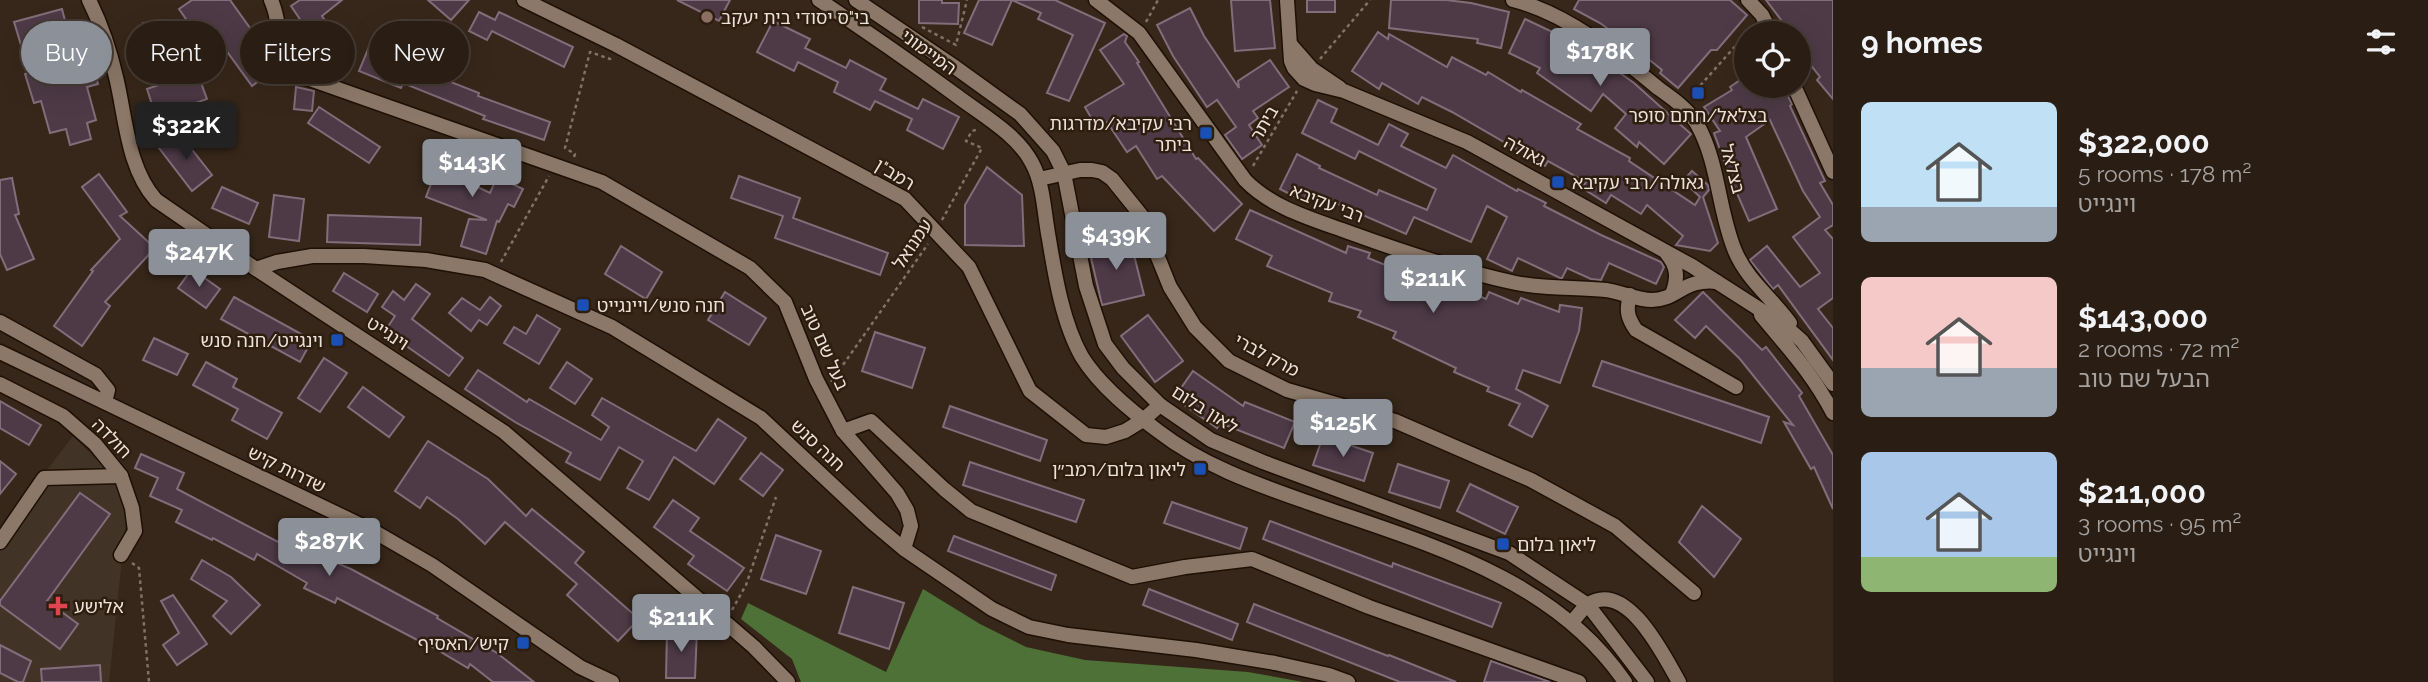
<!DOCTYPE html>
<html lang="en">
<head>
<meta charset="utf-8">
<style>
	body { margin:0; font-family:Raleway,"Noto Sans Hebrew",sans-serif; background:#31261d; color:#f1f3f6; height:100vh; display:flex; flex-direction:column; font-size:26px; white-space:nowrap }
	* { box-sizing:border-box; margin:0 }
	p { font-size:23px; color:#a5a2a0 }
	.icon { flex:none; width:38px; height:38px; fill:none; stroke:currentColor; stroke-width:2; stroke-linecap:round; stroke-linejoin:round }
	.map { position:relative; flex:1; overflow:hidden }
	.details { display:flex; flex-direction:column; background:#291d14; width:595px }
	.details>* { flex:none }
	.guide { position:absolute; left:21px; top:21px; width:665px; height:63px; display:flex; gap:14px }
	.buttons { position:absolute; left:1734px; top:21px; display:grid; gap:14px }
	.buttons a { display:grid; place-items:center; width:77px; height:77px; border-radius:50%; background:#291d14; box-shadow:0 7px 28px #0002,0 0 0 2px #453b34; font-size:35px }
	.price { position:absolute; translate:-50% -60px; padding:0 16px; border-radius:7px; background:#8c9099; color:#fff; font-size:23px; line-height:46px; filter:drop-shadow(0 2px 4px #0008) }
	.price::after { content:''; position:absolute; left:50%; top:42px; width:21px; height:16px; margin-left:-10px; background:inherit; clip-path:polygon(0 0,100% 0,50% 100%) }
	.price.current { background:#222; color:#fff }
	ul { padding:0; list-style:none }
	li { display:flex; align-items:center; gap:21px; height:175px; padding:0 28px }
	li span { display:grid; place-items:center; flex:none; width:196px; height:140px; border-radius:10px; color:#555 }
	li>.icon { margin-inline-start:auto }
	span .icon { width:84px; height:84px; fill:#fffc; stroke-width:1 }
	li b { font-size:30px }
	h2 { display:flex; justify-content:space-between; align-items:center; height:84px; padding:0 28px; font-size:30px }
	.chip { padding:0 24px; border-radius:32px; background:#291d14; box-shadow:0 7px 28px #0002,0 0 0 2px #453b34; font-size:24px; line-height:63px }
	.chip.current { background:#8c9099; color:#fff }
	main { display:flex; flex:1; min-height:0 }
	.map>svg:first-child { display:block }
</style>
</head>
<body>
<main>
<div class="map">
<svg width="1833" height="682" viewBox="0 0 1833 682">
	<rect width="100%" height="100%" fill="#37271a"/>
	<polygon fill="#423327" points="73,436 102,465 121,492 126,520 109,682 0,682 0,531"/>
	<polygon fill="#4d7137" points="923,589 980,624 1026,647 1085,660 1248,672 1303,682 801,682 792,659 741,619 748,603 886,672"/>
	<g fill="#4d3a46" stroke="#826d7a" stroke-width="2">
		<polygon points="192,0 230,0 255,35 247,40 271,72 252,86 228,53 216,62 179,9"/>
		<polygon points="300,0 342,0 322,16 324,19 308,31 291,6"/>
		<polygon points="428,0 469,0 451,20"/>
		<polygon points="677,0 730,0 719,21"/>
		<polygon points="919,0 942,0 942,3 959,3 958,24 919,23"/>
		<polygon points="979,0 1055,0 1105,23 1069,101 1047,93 1073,35 1038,19 1041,13 1012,0 992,45 964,33"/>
		<polygon points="1231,0 1270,0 1275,48 1235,51"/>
		<rect x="1307" y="0" width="28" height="12"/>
		<polygon points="1391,0 1446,0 1471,3 1509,12 1501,48 1477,43 1478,39 1389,28"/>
		<polygon points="1579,0 1730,0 1747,15 1717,50 1711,50 1678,88 1660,73 1662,70 1636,49 1600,23 1574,9"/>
		<polygon points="1766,0 1833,0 1833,99 1817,80 1820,77 1799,50 1799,33 1791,33"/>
		<polygon points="1190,8 1204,36 1239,88 1238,81 1270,60 1289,87 1253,111 1258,118 1249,125 1262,145 1242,159 1225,135 1236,127 1217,100 1207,107 1173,56 1157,25"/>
		<polygon points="62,9 68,32 21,45 14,22"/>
		<polygon points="479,12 495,20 499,12 573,47 564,67 492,31 487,40 469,31"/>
		<polygon points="1525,19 1563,37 1565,34 1634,83 1691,134 1664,164 1639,142 1637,147 1615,128 1626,114 1603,94 1591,111 1537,73 1540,68 1509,53"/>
		<polygon points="773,21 810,39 805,48 846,68 850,60 886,79 880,90 918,109 923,99 959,117 943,149 907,130 912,119 875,101 870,110 834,92 838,82 798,62 794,71 757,52"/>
		<polygon points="143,23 161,23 161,41 174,41 174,68 154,68 153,51 143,51"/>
		<polygon points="1378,32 1388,39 1389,34 1447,67 1452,57 1486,75 1488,72 1521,92 1522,90 1581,124 1577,129 1630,158 1629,161 1695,205 1700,197 1683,181 1692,171 1708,185 1709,190 1703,197 1718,243 1710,251 1676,245 1683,236 1647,205 1641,214 1611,195 1606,203 1582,188 1586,182 1548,161 1545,166 1452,112 1422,97 1418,104 1382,83 1379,89 1352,71"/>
		<polygon points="1124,34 1127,36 1125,42 1139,62 1137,63 1196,159 1198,158 1242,204 1214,231 1162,176 1157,179 1136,146 1127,152 1107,122 1097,128 1085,107 1124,84 1100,50"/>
		<polygon points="371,42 413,59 410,66 479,93 478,96 550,122 544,140 483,119 485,116 403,83 401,88 359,71"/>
		<polygon points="89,55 98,84 87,87 96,120 87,123 91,139 70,145 66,129 50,133 41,101 34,103 25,74"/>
		<polygon points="197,72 207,99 156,117 147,89"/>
		<polygon points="1746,76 1746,86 1781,86 1787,94 1792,104 1790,106 1825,181 1820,183 1833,205 1833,225 1825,230 1833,239 1833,298 1818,309 1833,328 1833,360 1778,285 1773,289 1750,260 1767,246 1800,287 1820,273 1793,237 1820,217 1803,191 1770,120 1746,137 1777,209 1749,221 1732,182 1714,133 1720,131 1704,107 1732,90 1730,87"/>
		<polygon points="296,87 314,91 312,111 294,109"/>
		<polygon points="1318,100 1337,109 1331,122 1378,145 1389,124 1408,134 1401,146 1446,168 1453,155 1517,191 1518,189 1546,203 1544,206 1601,235 1661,262 1664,267 1656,284 1609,263 1601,280 1591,279 1567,268 1562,278 1560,278 1518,258 1512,271 1487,259 1507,217 1487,206 1471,242 1414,217 1406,234 1308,191 1303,201 1280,189 1297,154 1320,166 1319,168 1377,195 1379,190 1427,210 1436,189 1359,151 1355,159 1302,133"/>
		<polygon points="319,107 380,147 369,163 308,123"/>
		<polygon points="179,133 212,175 192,191 159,148"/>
		<polygon points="444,150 477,163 469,183 490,193 497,177 523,189 514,207 508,204 499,222 497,221 486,254 461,246 469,219 487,220 426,197"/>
		<polygon points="987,167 1022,195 1024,246 965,245 965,205"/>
		<polygon points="99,174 127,212 120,216 155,248 105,302 110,306 82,346 54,326 93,271 91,270 120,239 82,187"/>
		<polygon points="739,176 800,198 793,218 888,253 880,275 775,238 783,216 731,198"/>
		<polygon points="12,178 19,214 15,215 34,259 7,270 0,254 0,180"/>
		<polygon points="222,187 258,203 249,224 212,208"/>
		<polygon points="274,195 304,199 299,241 269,237"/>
		<polygon points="1250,210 1346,253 1348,246 1370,253 1368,258 1451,292 1453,285 1486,299 1489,292 1518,304 1521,298 1559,312 1560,305 1582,308 1579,331 1560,383 1523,370 1516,389 1548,406 1532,437 1509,425 1520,404 1487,391 1489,387 1454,372 1456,368 1393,338 1396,332 1358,317 1361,311 1329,301 1332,293 1267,266 1272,256 1236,239"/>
		<polygon points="328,215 421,218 420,245 327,242"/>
		<polygon points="1130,239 1144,295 1102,305 1089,249"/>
		<polygon points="621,246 662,272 646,299 605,274"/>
		<polygon points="192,269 220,289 206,308 178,288"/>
		<polygon points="344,273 378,294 367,312 333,291"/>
		<polygon points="416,284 430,294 412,319 463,358 449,376 385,331 395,316 382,307 393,291 404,300"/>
		<polygon points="725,292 766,318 749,345 708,320"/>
		<polygon points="1703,292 1762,350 1766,347 1802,393 1799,396 1833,455 1833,509 1814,467 1811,469 1784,422 1793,425 1740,359 1706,326 1695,338 1675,320"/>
		<polygon points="234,297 312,340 300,362 221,319"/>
		<polygon points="490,297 501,306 487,325 479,320 471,331 449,313 462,298 480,310"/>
		<polygon points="537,315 560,329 539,364 504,343 514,327 526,334"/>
		<polygon points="1148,315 1183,361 1155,382 1121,336"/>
		<polygon points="875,332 925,348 912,388 862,371"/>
		<polygon points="154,338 188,354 177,375 143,360"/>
		<polygon points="324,358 347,373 320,412 298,398"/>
		<polygon points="1602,361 1769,417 1761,443 1593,386"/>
		<polygon points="206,362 237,379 233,387 282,413 267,439 232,420 238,409 193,385"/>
		<polygon points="567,362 592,379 575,404 550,388"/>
		<polygon points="478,370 527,402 529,399 601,440 609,427 592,415 602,398 696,451 718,419 746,438 714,484 674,457 649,500 627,488 643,461 619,447 600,480 566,462 571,453 515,422 465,389"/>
		<polygon points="1193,371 1243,406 1245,402 1295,422 1284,448 1220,423 1217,428 1174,398"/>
		<polygon points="363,387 404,417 389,437 348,407"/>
		<polygon points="0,401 41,425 29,445 0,428"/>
		<polygon points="950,406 1047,440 1040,461 943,427"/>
		<polygon points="1323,436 1373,453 1364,481 1313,465"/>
		<polygon points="428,441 488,479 526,516 532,509 584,552 575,563 639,619 618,641 567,595 577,584 505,522 485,544 458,519 427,497 420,508 395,491"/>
		<polygon points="761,453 783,470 763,496 740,479"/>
		<polygon points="141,454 184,473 177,489 278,542 282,535 320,556 351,569 438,616 437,618 497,653 534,682 493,682 470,664 468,668 424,642 423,643 337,598 335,603 304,588 307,583 257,554 254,560 213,538 212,540 176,522 182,510 150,496 158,478 135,468"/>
		<polygon points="0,461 16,474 0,494"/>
		<polygon points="970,462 1084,500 1076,522 963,485"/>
		<polygon points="1398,464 1449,481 1440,508 1389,492"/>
		<polygon points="1470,484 1518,507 1505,534 1457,511"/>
		<polygon points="80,493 110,514 47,601 78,624 60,649 0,605 0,601"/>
		<polygon points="673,500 699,518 690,531 744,568 727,591 688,564 694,556 654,527"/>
		<polygon points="1172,502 1247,528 1240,549 1164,523"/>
		<polygon points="1702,506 1741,539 1714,577 1679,542"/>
		<polygon points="1270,521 1392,567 1393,563 1501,603 1492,627 1263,539"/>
		<polygon points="776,535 821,551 806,594 761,579"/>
		<polygon points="954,536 1056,575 1051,590 948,551"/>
		<polygon points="202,560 231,577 260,605 231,634 213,616 227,601 191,579"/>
		<polygon points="853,587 904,603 889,649 839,633"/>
		<polygon points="1149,589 1238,624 1232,640 1143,605"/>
		<polygon points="173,595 207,644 177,665 163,645 179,633 161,601"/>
		<polygon points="1254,604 1388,656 1389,655 1456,682 1400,682 1247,622"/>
		<polygon points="667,630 697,630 695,678 666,678"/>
		<polygon points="0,645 31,661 23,682 18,682 0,673"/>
		<polygon points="1491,661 1550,682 1484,682"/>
		<polygon points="100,665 101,682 42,682 41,669"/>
	</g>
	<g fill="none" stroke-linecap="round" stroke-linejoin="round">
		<defs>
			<g id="minor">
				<path d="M89,0C101,24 110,51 116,77C126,118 127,167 156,200L256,269L504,432L754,647L788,682"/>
				<path d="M271,0C285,32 271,51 304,77L602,182L750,268L785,302L816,379L843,431L897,493L907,510L911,526L904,549"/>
				<polyline points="524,0 616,45 905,199 969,267 1030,391 1086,435 1106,437 1125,431 1143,420 1160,405"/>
				<path d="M819,0C866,31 912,63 957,96C982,115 1017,134 1032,163C1044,185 1044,214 1049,239C1055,276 1063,324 1082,357C1100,386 1131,411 1158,431C1202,465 1253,483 1304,501C1420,542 1552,575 1625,682"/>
				<polyline points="856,0 952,65 1020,114 1053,151 1064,173 1086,286 1105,344 1123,368 1160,405 1211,440 1263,462 1509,553 1588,605 1647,682"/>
				<path d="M1096,0L1139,33L1245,180C1272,208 1312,219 1348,232C1403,252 1459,271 1516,283C1545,289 1576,287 1606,290C1621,292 1637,300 1652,300C1677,300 1684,278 1717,282"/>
				<polyline points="1287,0 1291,61 1294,68 1304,79 1315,84 1344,91 1467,142 1692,266 1784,325 1802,341 1833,384"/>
				<path d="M1513,0C1566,13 1617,54 1658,88C1672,98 1688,109 1697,124C1719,163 1718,210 1735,251C1747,280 1772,298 1790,323"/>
				<polyline points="1748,0 1762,15 1771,33"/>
				<polyline points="1291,45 1312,69 1340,88"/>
				<polyline points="1794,86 1833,172"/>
				<polyline points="1039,179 1080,170 1092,170 1102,172 1112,179 1141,215 1170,287 1195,327 1229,361 1287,390 1395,421 1531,480 1615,526 1694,593"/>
				<path d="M1667,254C1678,267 1678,279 1672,294"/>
				<polyline points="256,269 277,262 312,256 364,256 426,260 485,270 612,327 761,418 873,523 904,549 992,609 1029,627 1068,635 1196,650 1275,663 1329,675 1348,682"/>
				<path d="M1630,295C1626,310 1627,317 1636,330L1736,387"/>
				<path d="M1761,315C1789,349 1812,373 1833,413"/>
				<polyline points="0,322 96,375 108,390 105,402"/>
				<polyline points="0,352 375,532 432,565 580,667 612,682"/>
				<polyline points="0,384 63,416 95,444 121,476 132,508 135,531 121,555"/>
				<polyline points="843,431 871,421 944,489 971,511 1132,577 1185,567 1252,559 1369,607 1579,682"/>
				<polyline points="0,542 44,478 121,476"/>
				<path d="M1572,622C1577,617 1582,609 1587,605C1627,578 1664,656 1679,682"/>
			</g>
		</defs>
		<use href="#minor" stroke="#1e1004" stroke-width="17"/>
		<g stroke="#807267" stroke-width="2.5" stroke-dasharray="3.5 3.5" stroke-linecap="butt">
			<polyline points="1146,22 1158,0"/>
			<polyline points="922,27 956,45 967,0"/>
			<polyline points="1320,59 1370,0"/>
			<polyline points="1691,96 1754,25"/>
			<polyline points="574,157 575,154 565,148 590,52 610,59 611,57"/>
			<polyline points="1253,166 1297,91"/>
			<polyline points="942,220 982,148 966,141 972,131 979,129"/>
			<polyline points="501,262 549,176"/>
			<polyline points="831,382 928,244"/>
			<polyline points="132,563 139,568 149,682"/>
			<polyline points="732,610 746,585 776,497"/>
		</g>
		<use href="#minor" stroke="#8b7868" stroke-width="14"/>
	</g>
	<circle fill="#8d6e63" stroke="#2d1e10" stroke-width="2.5" cx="707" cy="17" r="7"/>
	<g fill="#1a4fb4" stroke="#2d1e10" stroke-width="2.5">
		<rect x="1691" y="86" width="14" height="14" rx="3.5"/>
		<rect x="1199" y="126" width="14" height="14" rx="3.5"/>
		<rect x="1551" y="175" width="14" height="14" rx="3.5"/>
		<rect x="576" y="298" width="14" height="14" rx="3.5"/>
		<rect x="330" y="333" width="14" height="14" rx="3.5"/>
		<rect x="1193" y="462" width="14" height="14" rx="3.5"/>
		<rect x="1496" y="537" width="14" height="14" rx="3.5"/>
		<rect x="516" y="636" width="14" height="14" rx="3.5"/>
	</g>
	<path fill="#e0444e" stroke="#2d1e10" stroke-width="2.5" d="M54.5 595.5h7v7h7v7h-7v7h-7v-7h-7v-7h7z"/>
	<g text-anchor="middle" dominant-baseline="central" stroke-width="5" stroke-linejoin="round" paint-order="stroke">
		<g font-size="18" fill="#ede2da" stroke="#2d1e10" text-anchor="start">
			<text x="721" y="17">בי"ס יסודי בית יעקב</text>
			<text x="1698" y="115" text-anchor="middle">בצלאל/חתם סופר</text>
			<text x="1192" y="123" text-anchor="end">רבי עקיבא/מדרגות<tspan x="1192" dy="21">ביתר</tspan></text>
			<text x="1572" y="182">גאולה/רבי עקיבא</text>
			<text x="597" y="305">חנה סנש/ויינגייט</text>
			<text x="323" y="340" text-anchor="end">וינגייט/חנה סנש</text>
			<text x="1186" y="469" text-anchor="end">ליאון בלום/רמב״ן</text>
			<text x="1517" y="544">ליאון בלום</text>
			<text x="74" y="606">אלישע</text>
			<text x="509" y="643" text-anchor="end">קיש/האסיף</text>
		</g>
		<g font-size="18" fill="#ede2da" stroke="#2d1e10">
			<text transform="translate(929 52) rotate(36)">המיימוני</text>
			<text transform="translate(1264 123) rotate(-60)">ביתר</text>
			<text transform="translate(1525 151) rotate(28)">גאולה</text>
			<text transform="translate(1733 169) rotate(75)">בצלאל</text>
			<text transform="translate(895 174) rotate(31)">רמב"ן</text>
			<text transform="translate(1327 203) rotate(21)">רבי עקיבא</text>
			<text transform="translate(912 244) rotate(-56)">עמנואל</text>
			<text transform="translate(388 333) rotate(33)">וינגייט</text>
			<text transform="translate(825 347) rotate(66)">בעל שם טוב</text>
			<text transform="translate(1267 355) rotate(28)">מרק לברי</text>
			<text transform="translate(1205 409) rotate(32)">לאון בלום</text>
			<text transform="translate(112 438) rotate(46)">חולדה</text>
			<text transform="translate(818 445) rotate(43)">חנה סנש</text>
			<text transform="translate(287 469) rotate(26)">שדרות קיש</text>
		</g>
	</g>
</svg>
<div class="buttons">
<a><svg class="icon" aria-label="locate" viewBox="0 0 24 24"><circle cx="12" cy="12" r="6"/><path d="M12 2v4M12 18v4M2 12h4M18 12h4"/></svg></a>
</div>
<b class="price" style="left:1600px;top:88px">$178K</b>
<b class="price current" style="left:186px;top:162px">$322K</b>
<b class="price" style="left:472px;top:199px">$143K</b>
<b class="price" style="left:1116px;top:272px">$439K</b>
<b class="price" style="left:199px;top:289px">$247K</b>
<b class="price" style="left:1433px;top:315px">$211K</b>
<b class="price" style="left:1343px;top:459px">$125K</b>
<b class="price" style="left:329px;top:578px">$287K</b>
<b class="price" style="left:681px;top:654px">$211K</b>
<div class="guide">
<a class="chip current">Buy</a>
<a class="chip">Rent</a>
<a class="chip">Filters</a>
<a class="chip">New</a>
</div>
</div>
<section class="details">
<h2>9 homes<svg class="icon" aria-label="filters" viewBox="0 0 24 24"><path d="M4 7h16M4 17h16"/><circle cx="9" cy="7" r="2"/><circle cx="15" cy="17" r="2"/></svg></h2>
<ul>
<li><span style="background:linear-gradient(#bfe0f5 75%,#9aa5b1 0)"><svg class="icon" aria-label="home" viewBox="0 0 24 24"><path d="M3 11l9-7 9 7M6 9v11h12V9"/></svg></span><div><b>$322,000</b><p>5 rooms · 178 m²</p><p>וינגייט</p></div></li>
<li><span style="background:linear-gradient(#f6c9c9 65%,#9aa5b1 0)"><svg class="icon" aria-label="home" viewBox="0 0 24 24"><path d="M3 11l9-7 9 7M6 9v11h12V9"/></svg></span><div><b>$143,000</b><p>2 rooms · 72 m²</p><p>הבעל שם טוב</p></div></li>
<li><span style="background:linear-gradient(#a9c7e8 75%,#8fb573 0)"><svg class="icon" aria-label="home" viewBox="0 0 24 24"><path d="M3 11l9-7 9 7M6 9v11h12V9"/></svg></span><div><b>$211,000</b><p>3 rooms · 95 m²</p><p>וינגייט</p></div></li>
</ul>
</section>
</main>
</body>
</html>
